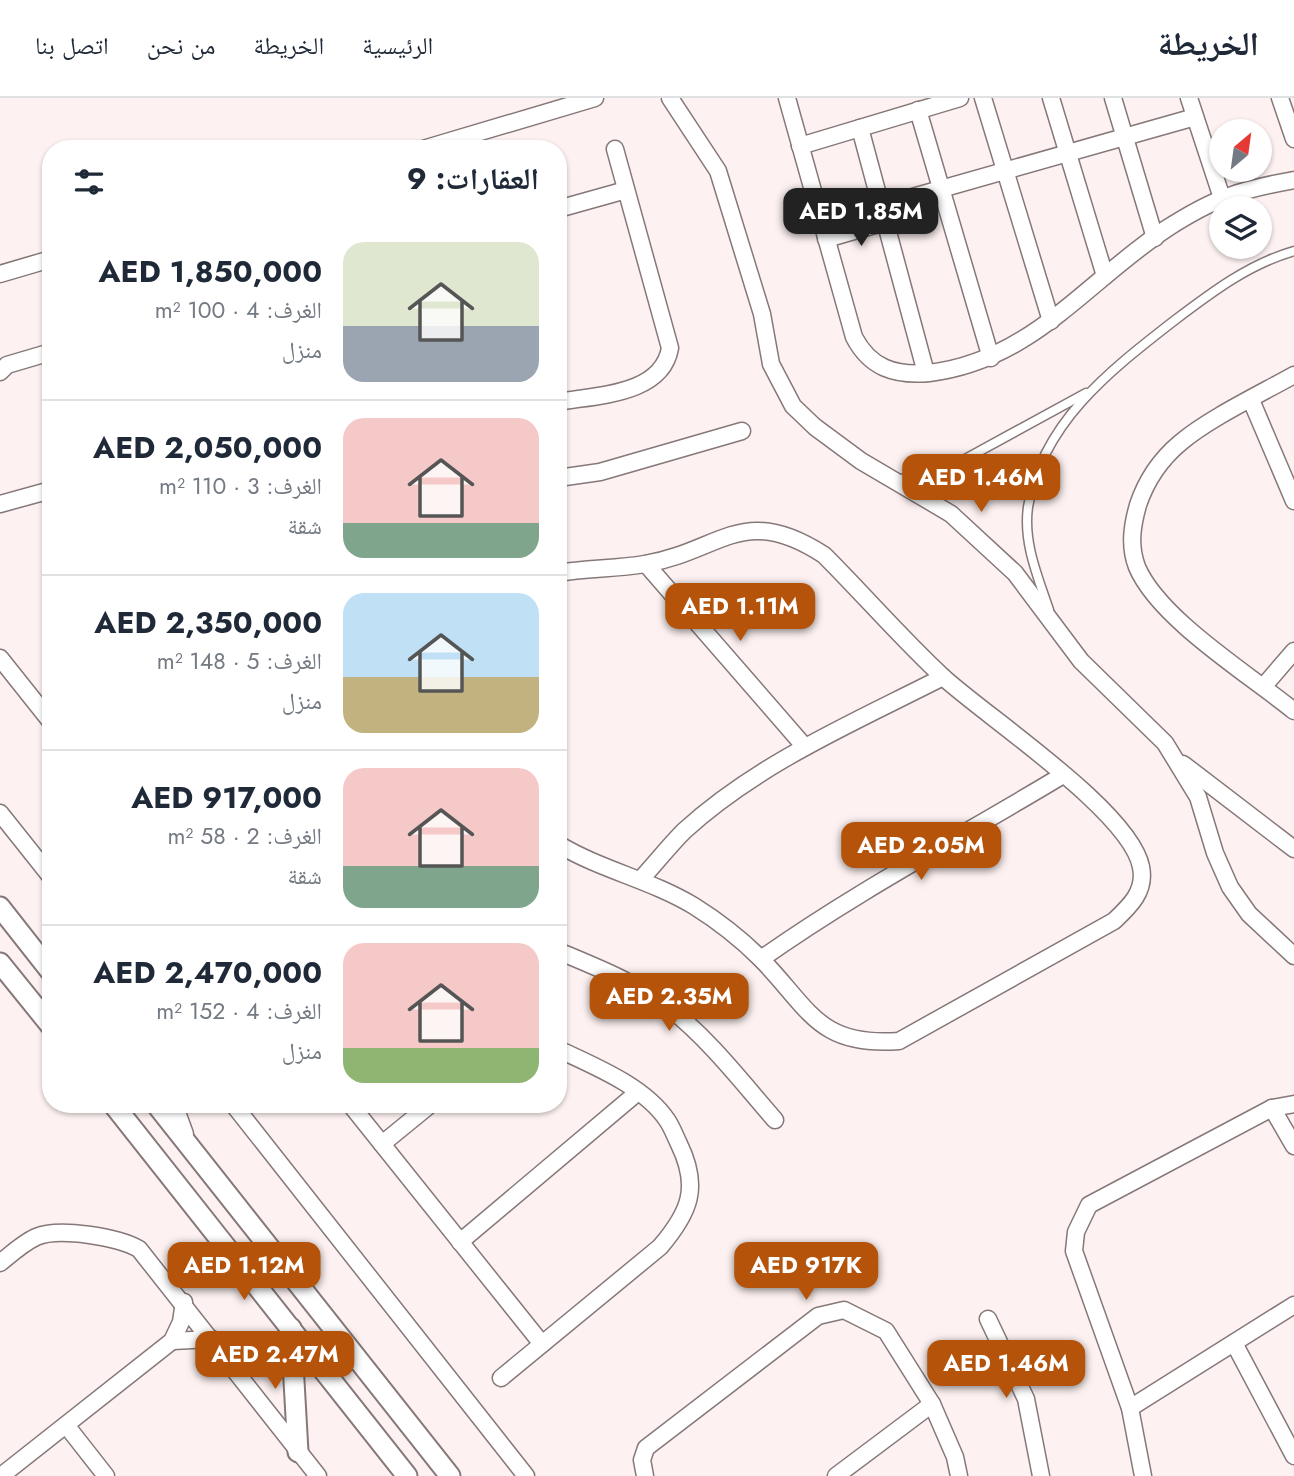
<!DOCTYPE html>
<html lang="ar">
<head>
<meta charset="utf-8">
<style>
	body { margin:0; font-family:Jost,"Noto Naskh Arabic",sans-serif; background:#f6f6f7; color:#1f2937; direction:rtl; height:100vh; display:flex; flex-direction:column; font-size:26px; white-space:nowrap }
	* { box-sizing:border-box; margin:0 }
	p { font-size:23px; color:#747a83 }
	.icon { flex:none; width:38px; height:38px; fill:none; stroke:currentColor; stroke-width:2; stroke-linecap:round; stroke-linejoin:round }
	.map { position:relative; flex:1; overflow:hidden; direction:ltr }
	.drawer { position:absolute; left:42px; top:42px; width:525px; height:973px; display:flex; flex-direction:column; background:#fff; border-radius:28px; box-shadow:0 2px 5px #0004; direction:rtl }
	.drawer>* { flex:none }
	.needle { width:46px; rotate:29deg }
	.buttons { position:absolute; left:1209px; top:21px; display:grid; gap:14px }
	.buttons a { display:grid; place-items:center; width:63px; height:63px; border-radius:50%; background:#fff; box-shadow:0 2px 5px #0004; font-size:35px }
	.price { position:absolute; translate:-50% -60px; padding:0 16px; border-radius:14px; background:#b45309; color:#fff; font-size:23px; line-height:46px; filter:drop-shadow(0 2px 4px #0008) }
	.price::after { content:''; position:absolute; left:50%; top:42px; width:21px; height:16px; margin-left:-10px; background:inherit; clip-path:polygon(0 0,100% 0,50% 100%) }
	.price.on { background:#222; color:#fff }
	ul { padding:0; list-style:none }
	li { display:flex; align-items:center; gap:21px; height:175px; padding:0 28px }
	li+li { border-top:2px solid #e0e1e3 }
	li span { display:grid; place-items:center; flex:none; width:196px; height:140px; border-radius:21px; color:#555 }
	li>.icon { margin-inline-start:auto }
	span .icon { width:84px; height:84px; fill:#fffc; stroke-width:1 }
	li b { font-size:30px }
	h2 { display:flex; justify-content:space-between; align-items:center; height:84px; padding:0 28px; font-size:30px }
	header { display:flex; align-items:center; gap:42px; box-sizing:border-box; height:98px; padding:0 35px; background:#fff; border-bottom:2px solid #e0e1e3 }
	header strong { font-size:33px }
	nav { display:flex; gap:38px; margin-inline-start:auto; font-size:24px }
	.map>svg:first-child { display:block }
</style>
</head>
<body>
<header>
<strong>الخريطة</strong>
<nav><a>الرئيسية</a><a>الخريطة</a><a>من نحن</a><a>اتصل بنا</a></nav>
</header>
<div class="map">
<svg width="1294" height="1378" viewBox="0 0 1294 1378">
	<rect width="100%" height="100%" fill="#fdf1f1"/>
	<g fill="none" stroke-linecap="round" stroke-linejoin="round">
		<defs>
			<g id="service">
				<polyline points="899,381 922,379 945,372 1086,295"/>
				<path d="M1049,512C1038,479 1023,445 1028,409C1042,324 1112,271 1175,222C1212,194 1249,166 1294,153"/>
			</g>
			<g id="minor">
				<polyline points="670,0 718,73 762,216 771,266 793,308 815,329 861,363 951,416 1015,475 1081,563 1165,645 1198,699 1215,755 1230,789 1249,816 1294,858"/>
				<path d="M787,0L854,239C870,270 895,278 929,275C1031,263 1086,184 1166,131C1214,100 1239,92 1294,82"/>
				<polyline points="983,0 1051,223"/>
				<polyline points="1051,0 1105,178"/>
				<polyline points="1113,0 1155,140"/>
				<polyline points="1189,0 1222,100"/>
				<polyline points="1280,0 1294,41"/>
				<polyline points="918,12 991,260"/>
				<polyline points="860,30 926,275"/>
				<polyline points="800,48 960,0"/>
				<polyline points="423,51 595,0"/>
				<polyline points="881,108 1195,19"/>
				<polyline points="558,111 626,92"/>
				<polyline points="826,141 885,124"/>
				<polyline points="0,176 51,161"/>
				<polyline points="0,274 7,267 51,254"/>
				<path d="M1294,277C1260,296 1208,321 1180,345C1161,361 1146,383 1138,407C1132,428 1129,448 1137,469C1159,521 1250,577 1294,613"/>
				<polyline points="1251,302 1294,403"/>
				<path d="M558,304C597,297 662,297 670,250L615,51"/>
				<polyline points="558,380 600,374 742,333"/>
				<polyline points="0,406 51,392"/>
				<polyline points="646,466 805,649"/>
				<path d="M558,475C587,470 616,471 645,466C722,453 742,404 824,457C864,497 902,541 943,579C988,620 1131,714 1141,769C1146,793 1130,808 1114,823L899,943C818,949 810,911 761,861C741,841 718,823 694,808C651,782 601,772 558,746"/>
				<polyline points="0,560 51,624"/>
				<polyline points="1263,589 1294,553"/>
				<polyline points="1183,666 1294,751"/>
				<polyline points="0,715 51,779"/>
				<path d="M641,781C655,766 669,748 684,733C758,665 855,624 943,579"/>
				<path d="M558,853C596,869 635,884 668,909C709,941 741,983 775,1022"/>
				<path d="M761,861C857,793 962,738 1063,677"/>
				<polyline points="174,1006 185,1036"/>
				<polyline points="233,1006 526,1378"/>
				<polyline points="350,1006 542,1246"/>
				<polyline points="1272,1010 1294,1048"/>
				<polyline points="382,1046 431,1006"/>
				<polyline points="460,1144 638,994"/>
				<path d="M0,1165C11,1156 23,1145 36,1139C59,1129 118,1139 139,1151L318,1378"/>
				<polyline points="988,1221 1026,1301 1041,1378"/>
				<polyline points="172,1243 212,1241"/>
				<polyline points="1234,1245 1294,1358"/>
				<path d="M501,1280L660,1149C690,1114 700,1089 679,1046C675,1038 672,1029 667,1022C644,988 594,968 558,951"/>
				<polyline points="1130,1310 1294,1207"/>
				<polyline points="66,1327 106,1378"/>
				<polyline points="1,1378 172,1243 181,1224 184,1204"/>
				<polyline points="645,1378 642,1362 646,1350 818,1218 844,1212 886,1233 932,1306 955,1359 959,1378"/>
				<polyline points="836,1378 932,1306"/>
				<polyline points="1143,1378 1130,1310 1074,1153 1076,1134 1089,1107 1272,1010 1294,1006"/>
			</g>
			<g id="tertiary">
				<polyline points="0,809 51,874"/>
				<polyline points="0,865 51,928"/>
				<polyline points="113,1006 407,1378"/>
				<polyline points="156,1006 450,1378"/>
				<polyline points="291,1230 298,1354"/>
			</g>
		</defs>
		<use href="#service" stroke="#867878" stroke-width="11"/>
		<use href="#minor" stroke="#867878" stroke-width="19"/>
		<use href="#tertiary" stroke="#867878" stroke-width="23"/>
		<use href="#service" stroke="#fff" stroke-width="8"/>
		<use href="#minor" stroke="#fff" stroke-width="16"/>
		<use href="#tertiary" stroke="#fff" stroke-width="19"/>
	</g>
</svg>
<div class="buttons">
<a><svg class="needle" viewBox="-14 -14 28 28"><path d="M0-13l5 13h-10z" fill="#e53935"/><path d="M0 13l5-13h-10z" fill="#747a83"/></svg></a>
<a><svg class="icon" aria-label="layers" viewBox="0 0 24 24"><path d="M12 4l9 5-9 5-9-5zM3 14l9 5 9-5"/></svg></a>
</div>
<b class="price on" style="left:861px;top:150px">AED 1.85M</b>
<b class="price" style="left:981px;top:416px">AED 1.46M</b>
<b class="price" style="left:740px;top:545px">AED 1.11M</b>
<b class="price" style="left:921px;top:784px">AED 2.05M</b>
<b class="price" style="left:669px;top:935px">AED 2.35M</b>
<b class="price" style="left:244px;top:1204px">AED 1.12M</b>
<b class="price" style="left:806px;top:1204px">AED 917K</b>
<b class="price" style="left:275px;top:1293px">AED 2.47M</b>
<b class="price" style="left:1006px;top:1302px">AED 1.46M</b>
<section class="drawer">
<h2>العقارات: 9<svg class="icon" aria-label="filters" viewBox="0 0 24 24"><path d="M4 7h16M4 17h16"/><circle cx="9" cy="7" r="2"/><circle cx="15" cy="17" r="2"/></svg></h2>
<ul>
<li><span style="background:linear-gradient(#dfe7d0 60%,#9aa5b1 0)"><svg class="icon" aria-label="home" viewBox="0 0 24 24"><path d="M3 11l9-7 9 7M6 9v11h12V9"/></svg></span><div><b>AED 1,850,000</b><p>الغرف: 4 · 100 m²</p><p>منزل</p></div></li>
<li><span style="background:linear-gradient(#f6c9c9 75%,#7fa58c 0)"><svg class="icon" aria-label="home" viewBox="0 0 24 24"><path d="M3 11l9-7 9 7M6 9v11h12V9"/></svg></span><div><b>AED 2,050,000</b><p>الغرف: 3 · 110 m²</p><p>شقة</p></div></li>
<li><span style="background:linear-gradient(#bfe0f5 60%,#c2b280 0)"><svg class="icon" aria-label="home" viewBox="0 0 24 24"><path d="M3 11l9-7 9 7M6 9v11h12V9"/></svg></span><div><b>AED 2,350,000</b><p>الغرف: 5 · 148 m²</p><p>منزل</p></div></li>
<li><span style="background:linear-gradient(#f6c9c9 70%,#7fa58c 0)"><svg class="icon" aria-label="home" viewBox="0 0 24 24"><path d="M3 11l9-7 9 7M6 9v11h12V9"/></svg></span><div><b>AED 917,000</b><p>الغرف: 2 · 58 m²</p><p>شقة</p></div></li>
<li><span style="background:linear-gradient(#f6c9c9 75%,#8fb573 0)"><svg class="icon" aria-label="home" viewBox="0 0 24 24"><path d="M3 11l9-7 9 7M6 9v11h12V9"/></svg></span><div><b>AED 2,470,000</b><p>الغرف: 4 · 152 m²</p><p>منزل</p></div></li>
</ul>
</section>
</div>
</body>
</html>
